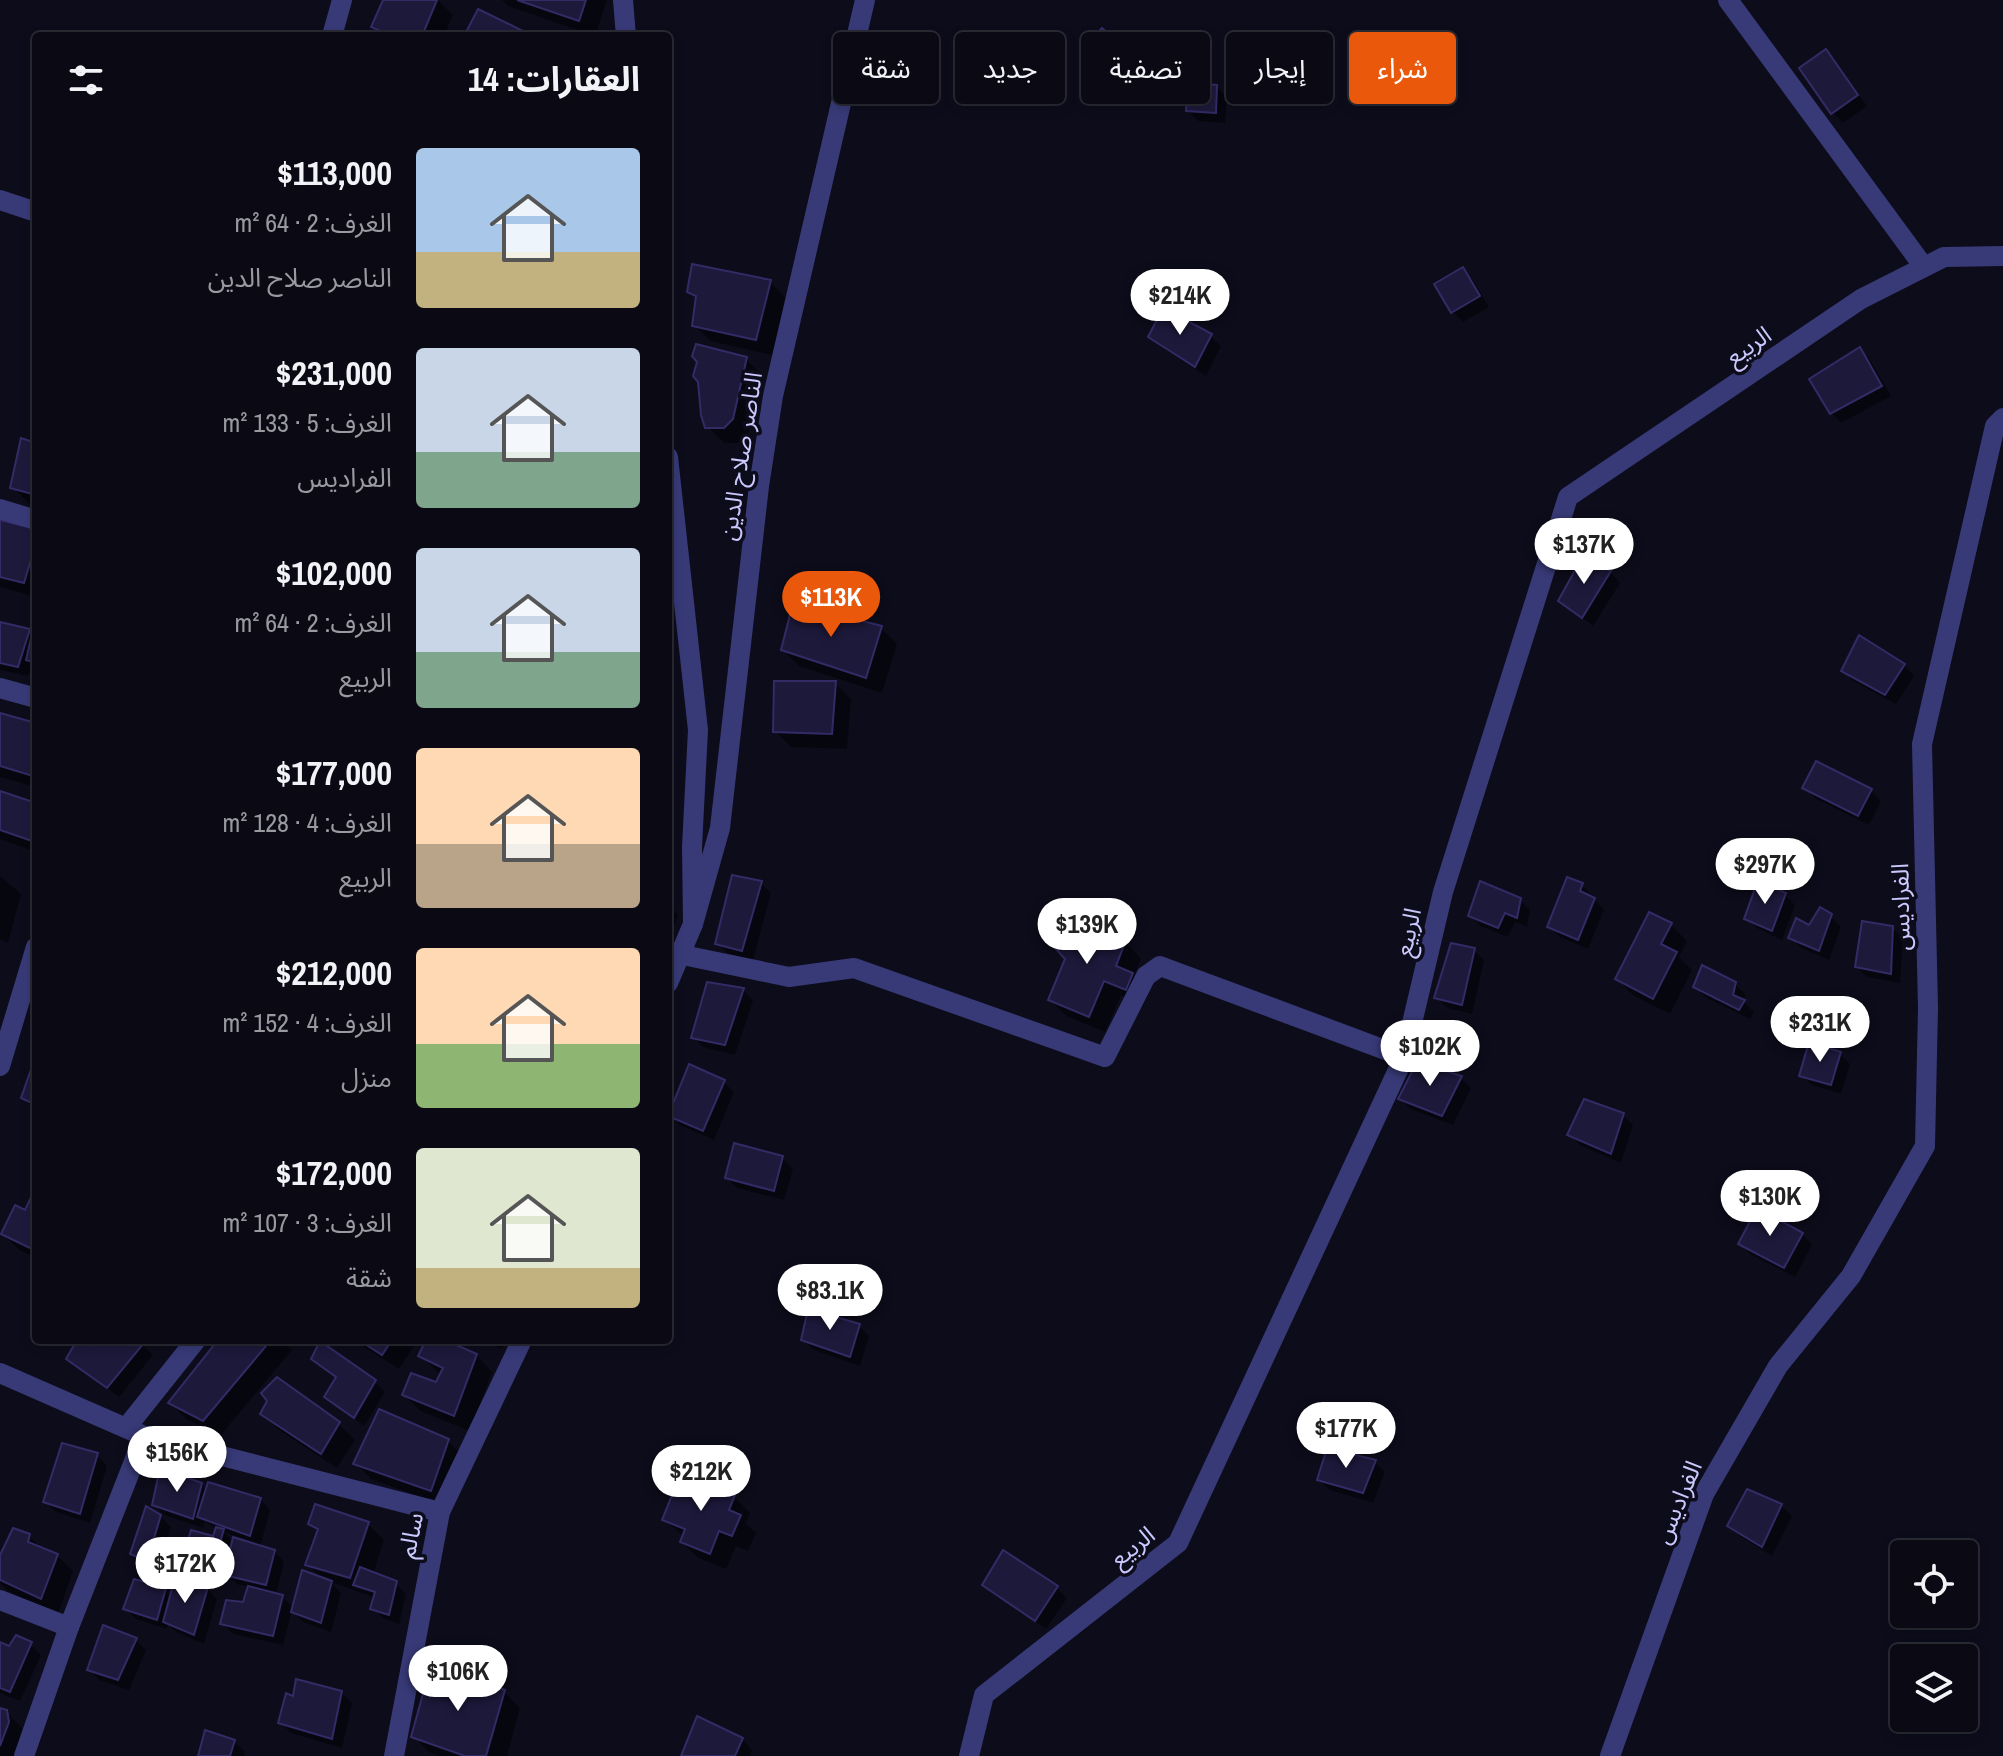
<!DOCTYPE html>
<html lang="ar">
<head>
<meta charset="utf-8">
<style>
	body { margin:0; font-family:"Archivo Narrow","Noto Sans Arabic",sans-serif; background:#181722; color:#f1f3f6; direction:rtl; height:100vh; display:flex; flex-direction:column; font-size:30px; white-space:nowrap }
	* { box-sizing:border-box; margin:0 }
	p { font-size:26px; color:#999aa0 }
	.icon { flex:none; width:44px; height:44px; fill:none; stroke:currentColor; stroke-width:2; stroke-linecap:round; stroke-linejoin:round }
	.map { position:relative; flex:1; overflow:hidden; direction:ltr }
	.drawer { position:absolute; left:32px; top:32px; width:640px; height:1312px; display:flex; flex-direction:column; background:#0a0914; border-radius:8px; box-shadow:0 4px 12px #0003,0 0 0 2px #2a2a34; direction:rtl }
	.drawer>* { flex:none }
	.banner { position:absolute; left:696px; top:32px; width:760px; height:72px; direction:rtl; display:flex; gap:16px }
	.controls { position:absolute; left:1890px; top:1540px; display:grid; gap:16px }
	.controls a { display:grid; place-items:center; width:88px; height:88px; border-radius:8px; background:#0a0914; box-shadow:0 4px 12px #0003,0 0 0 2px #2a2a34; font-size:40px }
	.price { position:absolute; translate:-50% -68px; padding:0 18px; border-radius:28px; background:#fff; color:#222; font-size:26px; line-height:52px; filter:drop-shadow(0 2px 4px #0008) }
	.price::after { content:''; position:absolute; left:50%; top:48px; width:24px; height:18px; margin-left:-12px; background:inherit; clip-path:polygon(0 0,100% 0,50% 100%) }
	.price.on { background:#ea580c; color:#fff }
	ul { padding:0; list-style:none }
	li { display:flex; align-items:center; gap:24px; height:200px; padding:0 32px }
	li span { display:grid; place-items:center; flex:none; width:224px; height:160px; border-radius:8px; color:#555 }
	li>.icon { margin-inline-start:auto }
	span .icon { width:96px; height:96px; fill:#fffc; stroke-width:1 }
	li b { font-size:34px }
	h2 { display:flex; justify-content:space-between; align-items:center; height:96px; padding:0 32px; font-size:34px }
	.chip { padding:0 28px; border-radius:8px; background:#0a0914; box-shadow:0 4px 12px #0003,0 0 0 2px #2a2a34; font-size:28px; line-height:72px }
	.chip.on { background:#ea580c; color:#fff }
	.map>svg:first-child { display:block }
</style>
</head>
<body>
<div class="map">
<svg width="2003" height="1756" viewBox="0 0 2003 1756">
	<rect width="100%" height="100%" fill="#0d0c1b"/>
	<g fill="#0007" fill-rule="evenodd">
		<polygon points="385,0 438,0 453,15 444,36 382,36 373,27"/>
		<polygon points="502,0 607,0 595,36 508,6"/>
		<polygon points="535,31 552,36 533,36"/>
		<polygon points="1116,43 1132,47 1142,57 1114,90 1094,72"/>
		<polygon points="1826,52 1867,106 1843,123 1833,113"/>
		<polygon points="1216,87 1227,97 1225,123 1198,121 1188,111"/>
		<polygon points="1462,270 1473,280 1489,307 1463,322 1453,312"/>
		<polygon points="770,282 786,298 772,355 711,341 694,325 697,299 689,291"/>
		<polygon points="1210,335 1221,346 1206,376 1161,347 1150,336"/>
		<polygon points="1860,350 1870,360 1891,396 1841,423 1831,413"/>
		<polygon points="746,359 762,375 748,435 740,443 724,443 707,426"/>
		<polygon points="36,445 36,506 29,504 13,487"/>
		<polygon points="0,522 36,531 36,597 0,587"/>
		<polygon points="1610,572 1620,583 1593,626 1561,601"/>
		<polygon points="0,624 29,631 34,636 36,625 36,667 32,663 28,676 0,670"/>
		<polygon points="881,628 897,644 882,693 799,666 783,650"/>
		<polygon points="1904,665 1914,676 1896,704 1853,681 1843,670"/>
		<polygon points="835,683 851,699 847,749 791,747 775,731"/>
		<polygon points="0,715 36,725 36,787 0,777"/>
		<polygon points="1805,787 1871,791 1881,801 1869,825 1815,798"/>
		<polygon points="0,793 36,806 36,852 0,839"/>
		<polygon points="0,876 21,894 8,943 0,939"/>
		<polygon points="761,883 771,893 753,960 727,953 717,943"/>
		<polygon points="1582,885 1604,910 1588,949 1560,937 1549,927"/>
		<polygon points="1785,895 1795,905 1782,940 1757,928 1746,918"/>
		<polygon points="1520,900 1530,910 1527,927 1515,922 1508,937 1481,926 1470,916"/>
		<polygon points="668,905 678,914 668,945"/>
		<polygon points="1830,916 1841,927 1829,960 1801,948 1790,937"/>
		<polygon points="1671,925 1687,941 1679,957 1692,970 1670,1014 1633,995 1617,979"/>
		<polygon points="1892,928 1903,938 1900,983 1867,977 1857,966"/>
		<polygon points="1125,942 1141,958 1134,977 1148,991 1143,1005 1121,995 1105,1032 1066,1016 1050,1000"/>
		<polygon points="1474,950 1484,960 1472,1014 1447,1008 1437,998"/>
		<polygon points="1735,984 1745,994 1744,1002 1754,1012 1750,1019 1705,997 1695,986"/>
		<polygon points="743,990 753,1001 735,1055 703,1047 693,1037"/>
		<polygon points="36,1011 36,1035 30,1029"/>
		<polygon points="1840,1054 1850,1064 1841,1094 1812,1085 1801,1075"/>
		<polygon points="36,1061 36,1111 23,1098"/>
		<polygon points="1460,1078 1471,1088 1453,1125 1411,1109 1400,1099"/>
		<polygon points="723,1081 734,1092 714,1140 680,1125 670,1115"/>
		<polygon points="1623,1115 1633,1125 1621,1163 1580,1145 1570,1135"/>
		<polygon points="782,1158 793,1169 784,1200 737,1188 727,1178"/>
		<polygon points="36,1192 36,1258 19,1250 3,1234 26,1213"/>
		<polygon points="1802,1234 1812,1245 1795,1277 1750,1254 1740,1243"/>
		<polygon points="859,1326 869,1336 860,1366 814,1350 803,1340"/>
		<polygon points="80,1340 95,1348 101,1340 137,1340 153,1355 119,1397 69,1359"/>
		<polygon points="220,1340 283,1340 292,1350 220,1436 186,1419 170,1403"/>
		<polygon points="353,1340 418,1340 399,1369"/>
		<polygon points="428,1340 440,1340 476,1355 492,1372 470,1431 420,1411 404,1395 436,1385 442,1375 420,1356"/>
		<polygon points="482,1340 506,1340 502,1349"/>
		<polygon points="314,1358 374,1381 385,1392 364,1426 327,1397 337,1378"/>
		<polygon points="277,1379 339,1424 355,1440 337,1468 279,1430 263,1414"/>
		<polygon points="448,1441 464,1457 447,1506 371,1479 355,1463"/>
		<polygon points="97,1455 107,1466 90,1523 56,1512 45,1501"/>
		<polygon points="1375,1462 1385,1472 1373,1503 1330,1490 1319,1480"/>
		<path d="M201,1485L207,1491L260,1499L270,1510L260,1547L274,1551L284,1562L276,1595L282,1597L294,1608L323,1580L307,1564L319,1532L310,1524H368L384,1540L373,1574L395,1583L406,1594L399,1624L383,1618L373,1608L376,1598L331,1582L341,1593L331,1632L303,1622L292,1610L283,1645L233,1634L223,1624L244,1605L249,1587L237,1584L224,1572L222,1579L195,1571L184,1561L214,1539L217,1529L205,1522L203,1528L164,1515L154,1504ZM224,1532L246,1540L245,1543L234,1542Z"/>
		<polygon points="1748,1491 1781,1506 1792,1516 1772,1556 1740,1536 1729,1525"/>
		<polygon points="734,1497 750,1513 746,1523 756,1533 748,1551 736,1546 726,1569 698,1558 682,1542 684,1537 665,1520"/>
		<polygon points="160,1516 171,1527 157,1570 143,1564 132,1554"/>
		<polygon points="29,1536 43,1550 57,1555 73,1571 58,1614 8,1591 0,1583 0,1559"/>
		<polygon points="984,1585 1056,1588 1067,1598 1046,1629 995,1595"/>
		<polygon points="206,1588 217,1599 204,1644 176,1632 168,1624 167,1629 136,1619 126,1609 165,1590 172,1597"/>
		<polygon points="135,1640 146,1650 129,1690 99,1680 89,1670"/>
		<polygon points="0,1644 10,1648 30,1644 41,1655 20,1701 0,1693"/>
		<polygon points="504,1692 520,1708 507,1756 440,1756 429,1752 413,1736"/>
		<polygon points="341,1693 352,1703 342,1748 291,1733 280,1722 294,1698"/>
		<polygon points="0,1710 6,1712 23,1729 24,1739 18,1756 0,1756"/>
		<polygon points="742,1739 752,1750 750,1756 683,1756"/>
		<polygon points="234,1742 245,1752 244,1756 200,1756"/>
	</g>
	<g fill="#1d193b" stroke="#332b66" stroke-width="2">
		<polygon points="383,0 437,0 422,36 392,36 371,27"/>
		<polygon points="517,0 586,0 579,21"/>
		<polygon points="478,9 523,31 521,36 464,36"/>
		<polygon points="1102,28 1117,41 1123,37 1133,46 1102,81 1091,72 1100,62 1084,48"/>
		<polygon points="1826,49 1858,95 1831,114 1799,68"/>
		<polygon points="1187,83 1217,85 1216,113 1186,111"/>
		<polygon points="692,264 771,280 756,340 692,326 696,296 687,292"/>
		<polygon points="1463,267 1480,296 1451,313 1434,284"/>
		<polygon points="1163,308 1212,334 1195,367 1148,337"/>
		<polygon points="696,344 747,357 733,419 724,428 705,428 701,415 698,382 693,376 697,362 692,356"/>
		<polygon points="1860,347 1882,386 1830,414 1809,379"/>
		<polygon points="21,438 36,443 36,495 10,488"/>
		<polygon points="0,520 36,529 36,543 24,583 0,577"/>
		<polygon points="1583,556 1611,571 1582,618 1558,601"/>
		<polygon points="793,603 882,626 866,678 781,650"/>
		<polygon points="36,616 36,663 26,660"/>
		<polygon points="0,622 30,629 18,667 0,663"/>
		<polygon points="1859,635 1905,664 1885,695 1841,671"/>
		<polygon points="774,681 836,681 832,734 773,732"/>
		<polygon points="0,713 36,723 36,777 0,766"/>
		<polygon points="1816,761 1872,789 1858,816 1802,788"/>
		<polygon points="0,791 36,803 36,829 32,841 0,830"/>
		<polygon points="732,875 762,881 742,951 715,944"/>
		<polygon points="1567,877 1583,883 1580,891 1595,898 1578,940 1547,927"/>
		<polygon points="1758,880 1786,893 1772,931 1744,919"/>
		<polygon points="1480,881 1521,898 1517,918 1505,913 1498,928 1468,916"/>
		<polygon points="1820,907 1832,914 1819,951 1788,938 1796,918 1809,925"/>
		<polygon points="1649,912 1672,923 1661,944 1677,952 1653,999 1615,979"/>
		<polygon points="1068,916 1126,940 1116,966 1133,973 1126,990 1104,981 1089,1017 1048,1000 1065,959 1055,948"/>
		<polygon points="1862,921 1893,926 1891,974 1855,967"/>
		<polygon points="1451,943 1475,948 1462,1005 1434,998"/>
		<polygon points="1702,965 1736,982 1733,995 1745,1000 1739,1010 1693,987"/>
		<polygon points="707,982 744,988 725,1045 691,1038"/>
		<polygon points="1809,1042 1841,1052 1831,1085 1799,1076"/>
		<polygon points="36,1055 36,1105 21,1098"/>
		<polygon points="1417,1062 1462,1076 1442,1116 1398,1099"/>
		<polygon points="689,1064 725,1080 703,1131 668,1116"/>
		<polygon points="1584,1099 1624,1113 1611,1154 1567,1135"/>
		<polygon points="734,1143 783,1156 774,1191 725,1178"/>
		<polygon points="36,1187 36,1251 1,1234 15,1205 25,1210"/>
		<polygon points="1757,1208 1803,1233 1784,1268 1738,1244"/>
		<polygon points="808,1309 860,1324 850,1357 801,1340"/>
		<polygon points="77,1340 85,1340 95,1345 98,1340 140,1340 144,1343 107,1388 66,1359"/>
		<polygon points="218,1340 271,1340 203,1421 168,1403"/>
		<polygon points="359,1340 392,1340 382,1355"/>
		<polygon points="426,1340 445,1340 477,1354 454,1416 402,1395 411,1373 436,1382 443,1368 418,1356"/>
		<polygon points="320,1341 376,1380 354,1418 324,1397 336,1377 311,1359"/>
		<polygon points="277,1377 340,1422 321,1454 260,1414 267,1401 261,1393"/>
		<polygon points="379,1409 449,1439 431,1491 353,1464"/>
		<polygon points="62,1443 98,1453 80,1514 43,1502"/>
		<polygon points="1327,1448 1376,1460 1363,1493 1317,1480"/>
		<polygon points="160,1468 202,1483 193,1519 152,1505"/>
		<polygon points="681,1473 735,1495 729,1510 741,1515 732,1536 719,1531 710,1554 680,1542 685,1529 662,1520"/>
		<polygon points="208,1482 261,1498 250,1536 197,1517"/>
		<polygon points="1747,1489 1782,1504 1762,1547 1727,1526"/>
		<polygon points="315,1504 369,1522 350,1578 305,1565 318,1529 308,1524"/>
		<polygon points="146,1506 161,1515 147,1561 130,1554"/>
		<polygon points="216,1527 224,1529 212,1570 182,1561 191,1530 213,1536"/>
		<polygon points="13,1528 30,1534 28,1542 58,1554 41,1599 0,1580 0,1555"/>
		<polygon points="233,1537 275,1550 266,1585 224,1575"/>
		<polygon points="1003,1550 1058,1586 1035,1621 982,1585"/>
		<polygon points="360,1567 397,1581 389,1615 370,1609 375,1592 353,1585"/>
		<polygon points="302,1570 332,1581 321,1623 291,1612"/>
		<polygon points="175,1577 208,1587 194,1635 163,1622"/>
		<polygon points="134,1579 166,1588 157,1620 123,1609"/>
		<polygon points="248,1586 283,1595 273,1636 220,1624 226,1600 243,1602"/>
		<polygon points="103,1625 137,1638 118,1680 87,1670"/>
		<polygon points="16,1635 32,1642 10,1692 0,1688 0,1642 9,1646"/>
		<polygon points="431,1665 505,1690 486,1756 465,1756 411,1737"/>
		<polygon points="296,1679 342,1691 332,1739 278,1723 286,1693 293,1696"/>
		<polygon points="0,1708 7,1710 9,1722 0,1746"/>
		<polygon points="697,1716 743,1738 735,1756 681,1756"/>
		<polygon points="205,1730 235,1740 230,1756 198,1756"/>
	</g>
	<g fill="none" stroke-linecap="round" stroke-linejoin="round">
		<g stroke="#383a78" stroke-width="20">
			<polyline points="623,0 626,36"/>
			<polyline points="1728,0 1924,267"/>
			<polyline points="332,36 342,0"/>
			<polyline points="0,200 36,212"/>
			<polyline points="668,457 698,730 692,847 693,924 668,983"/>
			<polyline points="0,509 36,520"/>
			<polyline points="0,688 36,698"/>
			<polyline points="693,924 720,828 759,486 773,396 865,0"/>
			<polyline points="678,954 789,977 854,968 1105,1057 1146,976 1160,966 1404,1057"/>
			<polyline points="0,1066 36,947"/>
			<polyline points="0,1373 144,1436 440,1512"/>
			<polyline points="126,1428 196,1340"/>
			<polyline points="0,1600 69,1627"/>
			<polyline points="24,1756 69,1627 144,1436"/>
			<polyline points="394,1756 440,1512 522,1340"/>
			<polyline points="969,1756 984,1695 1178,1543 1404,1057 1443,892 1568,497 1861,299 1944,257 2003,256"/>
			<polyline points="1610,1756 1704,1494 1778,1366 1851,1276 1925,1146 1928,1008 1922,744 1995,426 2003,418"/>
		</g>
	</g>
	<g text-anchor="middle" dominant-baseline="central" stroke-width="7" stroke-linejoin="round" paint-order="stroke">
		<g font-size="24" fill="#cac8fd" stroke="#0d0c1b">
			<text transform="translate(1748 345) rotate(-34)">الربيع</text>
			<text transform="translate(740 456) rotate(-81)">الناصر صلاح الدين</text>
			<text transform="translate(1900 907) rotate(-91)">الفراديس</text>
			<text transform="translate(1407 932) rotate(-77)">الربيع</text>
			<text transform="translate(1677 1502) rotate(-67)">الفراديس</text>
			<text transform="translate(410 1535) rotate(-78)">سالم</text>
			<text transform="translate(1132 1546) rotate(-38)">الربيع</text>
		</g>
	</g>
</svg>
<div class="controls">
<a><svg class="icon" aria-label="locate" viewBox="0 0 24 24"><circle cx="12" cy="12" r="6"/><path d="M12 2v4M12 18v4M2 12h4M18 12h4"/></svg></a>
<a><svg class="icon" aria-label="layers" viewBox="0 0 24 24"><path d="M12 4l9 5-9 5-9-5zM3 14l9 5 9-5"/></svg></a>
</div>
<b class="price" style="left:1180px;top:337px">$214K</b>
<b class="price" style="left:1584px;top:586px">$137K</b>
<b class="price on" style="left:831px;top:639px">$113K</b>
<b class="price" style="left:1765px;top:906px">$297K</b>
<b class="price" style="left:1087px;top:966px">$139K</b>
<b class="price" style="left:1820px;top:1064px">$231K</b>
<b class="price" style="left:1430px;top:1088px">$102K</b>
<b class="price" style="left:1770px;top:1238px">$130K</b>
<b class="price" style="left:830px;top:1332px">$83.1K</b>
<b class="price" style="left:1346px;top:1470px">$177K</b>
<b class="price" style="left:177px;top:1494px">$156K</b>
<b class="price" style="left:701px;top:1513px">$212K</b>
<b class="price" style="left:185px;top:1605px">$172K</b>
<b class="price" style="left:458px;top:1713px">$106K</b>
<div class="banner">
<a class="chip on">شراء</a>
<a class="chip">إيجار</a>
<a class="chip">تصفية</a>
<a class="chip">جديد</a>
<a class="chip">شقة</a>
</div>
<section class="drawer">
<h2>العقارات: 14<svg class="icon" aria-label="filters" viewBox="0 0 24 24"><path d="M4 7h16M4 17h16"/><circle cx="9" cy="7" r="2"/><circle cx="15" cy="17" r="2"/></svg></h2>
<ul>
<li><span style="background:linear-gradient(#a9c7e8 65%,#c2b280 0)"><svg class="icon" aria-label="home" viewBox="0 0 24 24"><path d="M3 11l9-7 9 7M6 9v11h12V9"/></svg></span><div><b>$113,000</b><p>الغرف: 2 · 64 m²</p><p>الناصر صلاح الدين</p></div></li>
<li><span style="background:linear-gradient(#c9d6e8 65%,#7fa58c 0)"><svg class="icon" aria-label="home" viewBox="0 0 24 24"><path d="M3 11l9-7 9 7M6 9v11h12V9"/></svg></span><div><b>$231,000</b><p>الغرف: 5 · 133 m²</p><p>الفراديس</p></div></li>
<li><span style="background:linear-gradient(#c9d6e8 65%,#7fa58c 0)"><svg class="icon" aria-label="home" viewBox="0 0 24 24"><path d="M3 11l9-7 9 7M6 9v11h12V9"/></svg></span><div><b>$102,000</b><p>الغرف: 2 · 64 m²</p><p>الربيع</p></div></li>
<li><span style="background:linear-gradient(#ffd9b3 60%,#b9a48a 0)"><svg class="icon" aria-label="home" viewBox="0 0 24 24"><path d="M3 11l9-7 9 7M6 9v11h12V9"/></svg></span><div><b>$177,000</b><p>الغرف: 4 · 128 m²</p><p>الربيع</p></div></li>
<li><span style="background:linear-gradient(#ffd9b3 60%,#8fb573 0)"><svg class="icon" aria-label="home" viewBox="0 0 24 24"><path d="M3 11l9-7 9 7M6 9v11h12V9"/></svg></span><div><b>$212,000</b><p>الغرف: 4 · 152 m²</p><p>منزل</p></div></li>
<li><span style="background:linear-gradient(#dfe7d0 75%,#c2b280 0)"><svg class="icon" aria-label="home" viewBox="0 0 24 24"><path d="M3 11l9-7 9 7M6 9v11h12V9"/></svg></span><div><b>$172,000</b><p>الغرف: 3 · 107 m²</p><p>شقة</p></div></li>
</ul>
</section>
</div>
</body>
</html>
